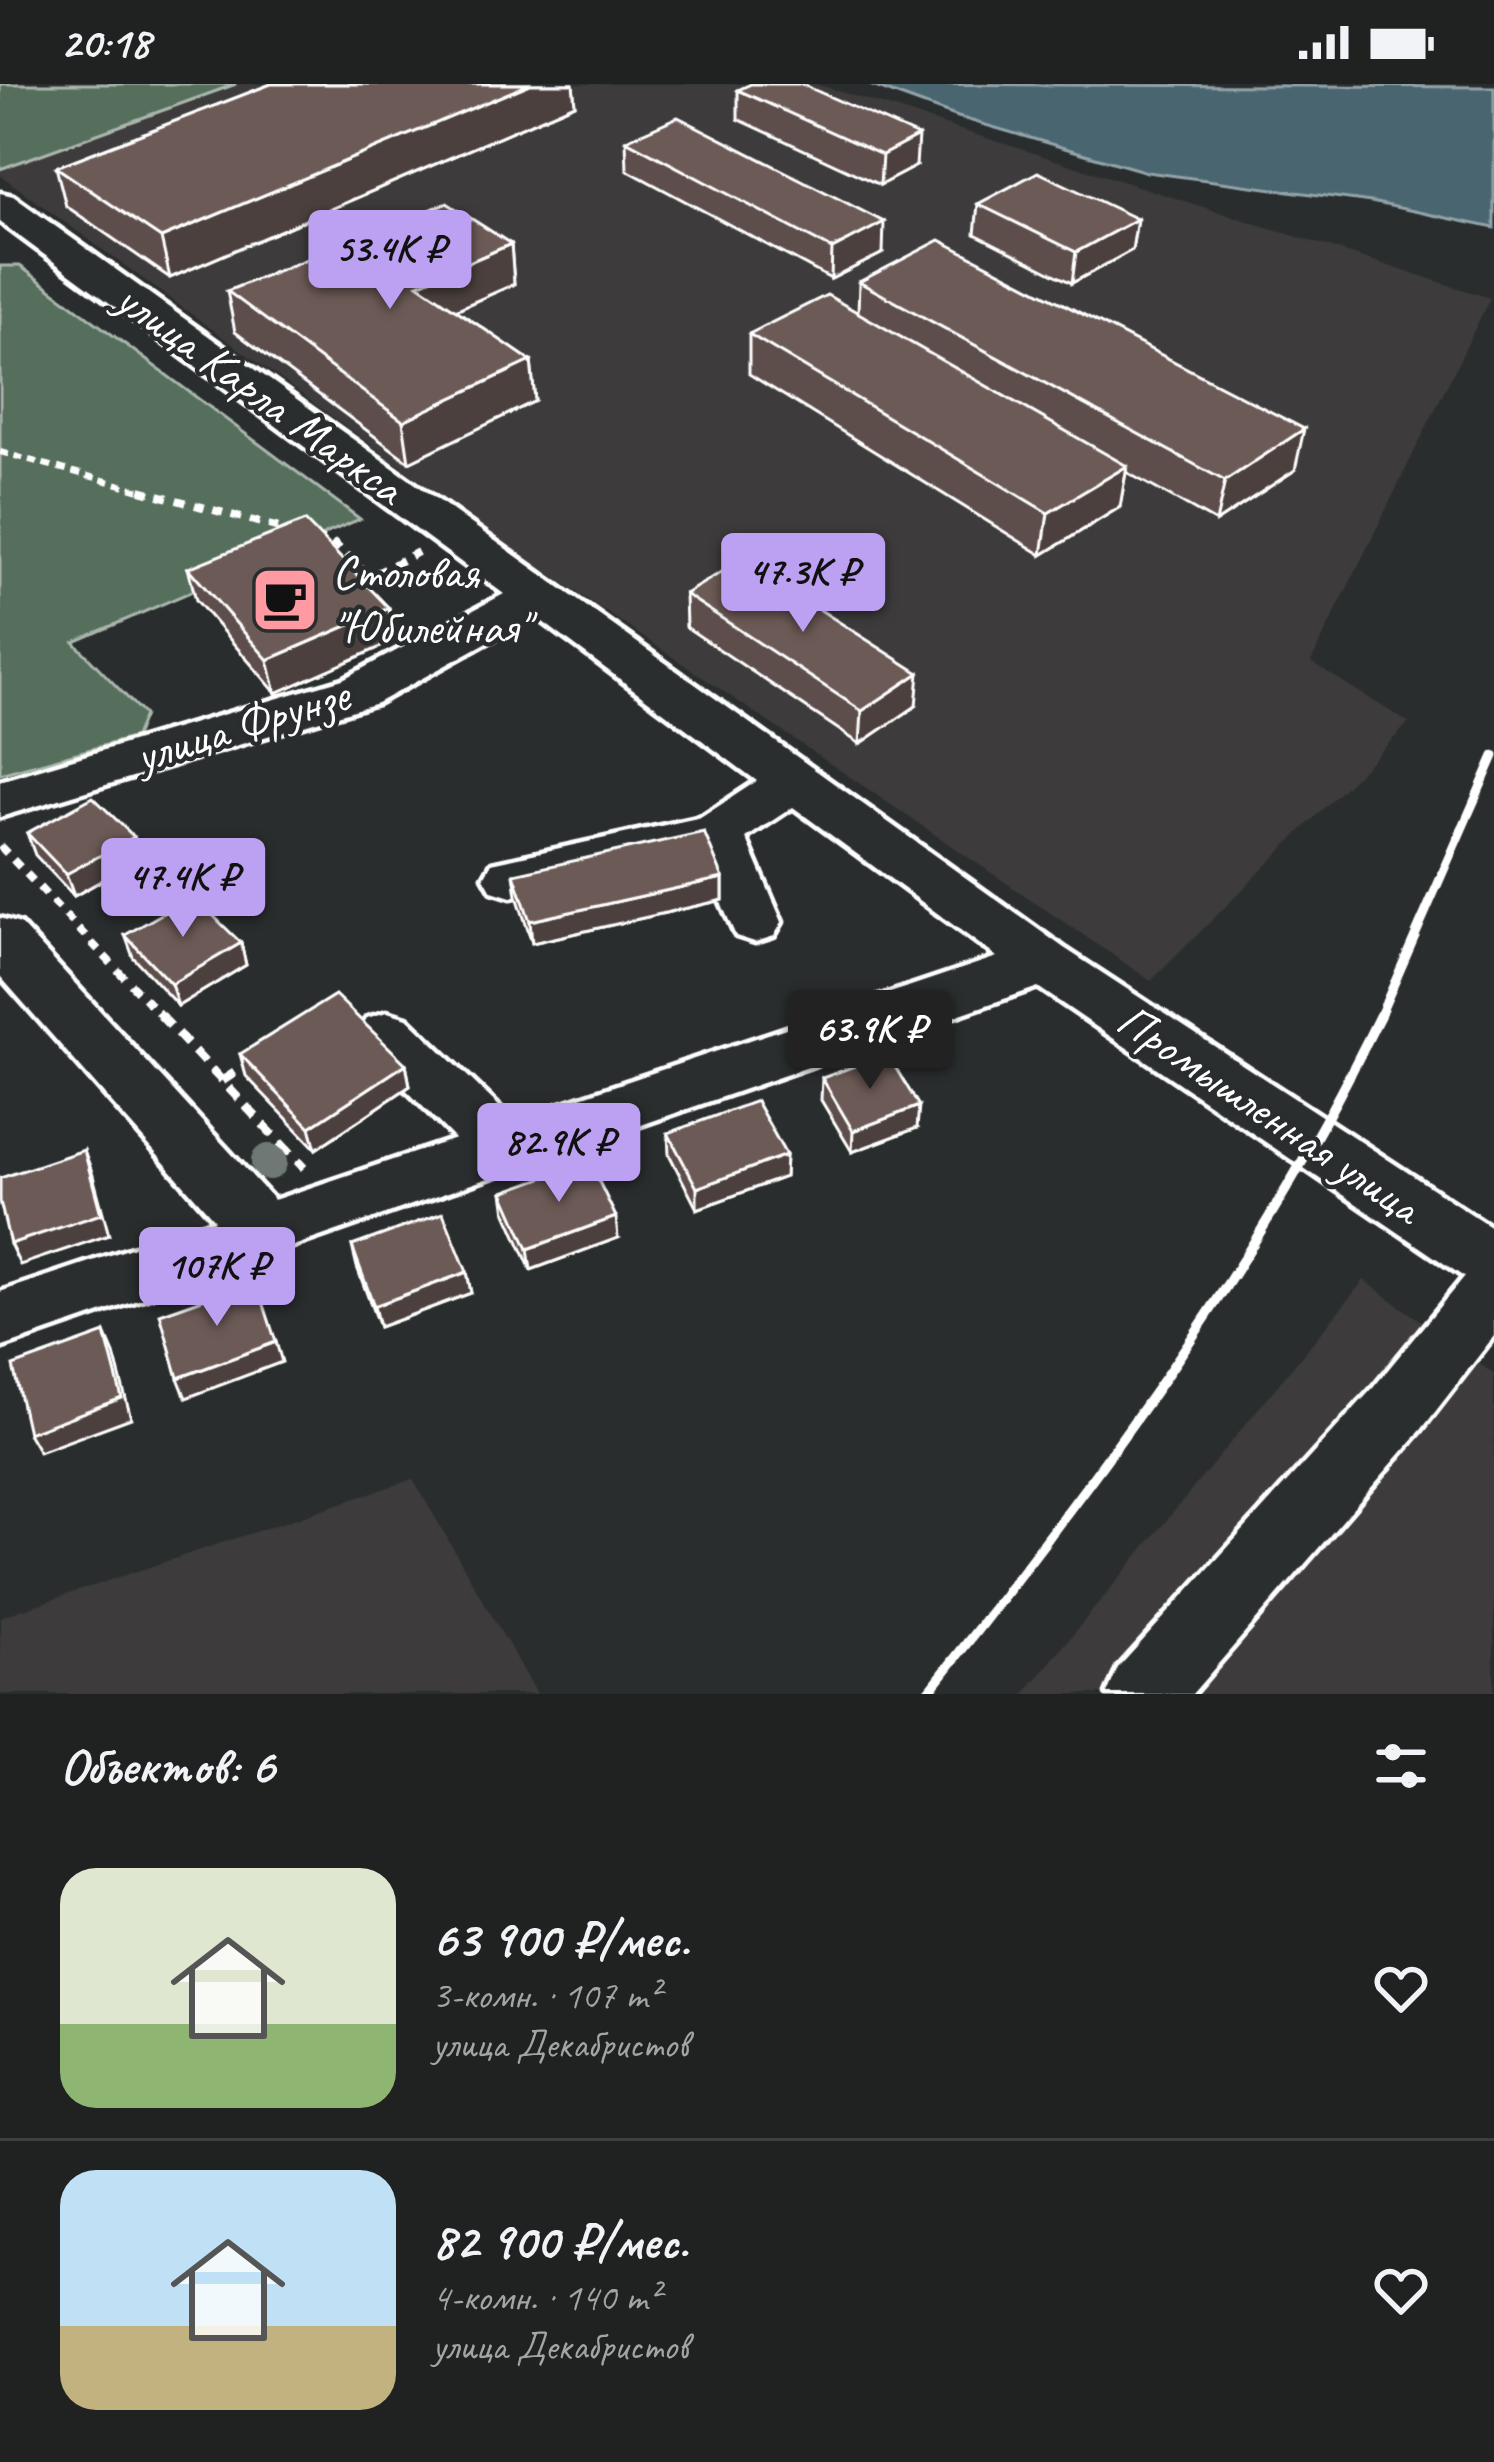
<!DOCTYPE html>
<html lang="ru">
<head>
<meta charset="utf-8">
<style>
	body { margin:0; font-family:Caveat,sans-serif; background:#282a2a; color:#f1f3f6; height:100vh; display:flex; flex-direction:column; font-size:45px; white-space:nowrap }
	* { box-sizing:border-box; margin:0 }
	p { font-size:39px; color:#a2a4a5 }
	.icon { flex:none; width:66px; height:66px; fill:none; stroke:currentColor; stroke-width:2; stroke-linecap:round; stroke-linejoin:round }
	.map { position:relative; height:1610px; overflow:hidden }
	.drawer { display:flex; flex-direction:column; background:#202222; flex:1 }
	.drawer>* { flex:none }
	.price { position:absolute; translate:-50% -102px; padding:0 27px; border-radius:12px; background:#bca0f2; color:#111; font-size:39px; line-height:78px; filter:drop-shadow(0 3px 6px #0008) }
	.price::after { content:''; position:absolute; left:50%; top:72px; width:36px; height:27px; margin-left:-18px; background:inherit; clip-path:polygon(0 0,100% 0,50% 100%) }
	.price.current { background:#222; color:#fff }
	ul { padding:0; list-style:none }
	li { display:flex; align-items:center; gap:36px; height:300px; padding:0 60px }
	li+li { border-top:3px solid #3d3f40 }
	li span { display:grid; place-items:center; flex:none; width:336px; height:240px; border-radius:36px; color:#555 }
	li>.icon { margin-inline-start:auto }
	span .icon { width:144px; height:144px; fill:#fffc; stroke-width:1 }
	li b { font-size:51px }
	h2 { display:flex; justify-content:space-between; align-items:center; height:144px; padding:0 60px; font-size:51px }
	.status { display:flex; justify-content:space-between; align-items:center; height:84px; padding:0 60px; background:#202222; direction:ltr }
	.status svg { height:33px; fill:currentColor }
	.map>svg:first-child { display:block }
</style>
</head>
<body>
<div class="status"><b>20:18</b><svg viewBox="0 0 49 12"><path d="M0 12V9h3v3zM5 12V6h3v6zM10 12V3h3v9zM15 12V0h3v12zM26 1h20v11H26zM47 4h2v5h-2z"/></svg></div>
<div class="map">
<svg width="1494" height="1610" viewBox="0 0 1494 1610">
	<rect width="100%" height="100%" fill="#2a2d2e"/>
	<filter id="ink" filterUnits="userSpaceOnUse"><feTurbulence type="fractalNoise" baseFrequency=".00833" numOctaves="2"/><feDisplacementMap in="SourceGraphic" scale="24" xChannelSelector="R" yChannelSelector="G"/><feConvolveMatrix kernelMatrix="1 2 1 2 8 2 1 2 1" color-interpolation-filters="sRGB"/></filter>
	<g filter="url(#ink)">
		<g fill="#3e3a3a">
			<polygon points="236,0 816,0 1490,214 1311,578 1409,639 1151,897 522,471 0,91 0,85"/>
			<polygon points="1364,1196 1494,1290 1494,1610 1024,1610"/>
			<polygon points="413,1395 537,1610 0,1610 0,1533"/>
		</g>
		<g fill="#566e5c" stroke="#aab6ae" stroke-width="3">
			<polygon points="0,0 236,0 0,85"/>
			<polygon points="0,182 20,182 360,435 74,558 144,631 135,653 0,690"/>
		</g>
		<polygon fill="#4a666f" stroke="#92a3a9" stroke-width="3" points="867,0 1494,3 1494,144 1371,118 1147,88 958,33"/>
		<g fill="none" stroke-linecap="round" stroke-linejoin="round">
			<defs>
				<polygon id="minor" points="0,109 13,112 1064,864 1494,1145 1494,1252 1421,1346 1192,1610 1107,1610 1118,1584 1373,1304 1464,1193 1038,903 0,1264 0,1208 215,1136 0,892 0,834 20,840 274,1116 455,1055 367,966 358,950 367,934 387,928 407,934 513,1036 997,873 793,723 746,754 782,838 774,852 755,858 736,852 700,771 511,813 492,807 484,793 492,779 702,733 757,697 535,532 377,619 0,733 0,697 343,595 504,510 0,138"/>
			</defs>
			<use href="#minor" stroke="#fff" stroke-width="9"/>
			<polyline stroke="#fff" stroke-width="6" stroke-dasharray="9 6" stroke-linecap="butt" points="0,368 151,409"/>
			<g stroke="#fff" stroke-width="8" stroke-dasharray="10 9" stroke-linecap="butt">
				<polyline points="140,406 294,448"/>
				<polyline points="314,454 332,458 371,492 418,468"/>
				<polyline points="0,762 163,934"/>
			</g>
			<g stroke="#fff" stroke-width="9" stroke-dasharray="15 10" stroke-linecap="butt">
				<polyline points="160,931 304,1084"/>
				<polyline points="222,997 251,978"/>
			</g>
			<use href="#minor" fill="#2a2d2e" fill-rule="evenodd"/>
			<polyline stroke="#fff" stroke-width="9" points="1379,934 1494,672"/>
			<path stroke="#fff" stroke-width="10" d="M927,1610C1100,1390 1257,1184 1380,931"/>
		</g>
		<circle fill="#707874" cx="269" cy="1078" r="18"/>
		<g fill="#5d4d4b" stroke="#fff" stroke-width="3">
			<polygon points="271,0 573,0 575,20 170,194 66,122 56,83"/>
			<polygon points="738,6 916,82 880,101 738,35"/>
			<polygon points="626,56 883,169 831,195 627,86"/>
			<polygon points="978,120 1137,135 1132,166 1072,199 975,150"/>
			<polygon points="511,160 514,200 456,226 531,277 535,317 409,378 235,248 227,207"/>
			<polygon points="859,198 1295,386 1216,438 1126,388 1120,423 1042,471 749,290 749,250 858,228"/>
			<polygon points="188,484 389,524 394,557 276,609 196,516"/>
			<polygon points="685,510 916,622 860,660 686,543"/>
			<polygon points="27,749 134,753 140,775 74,812 35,771"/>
			<polygon points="514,790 723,794 723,816 532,859 517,812"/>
			<polygon points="125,851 241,859 246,881 178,922 133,873"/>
			<polygon points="240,970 406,980 410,1002 316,1065 246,992"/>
			<polygon points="822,994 917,1044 852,1068 821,1016"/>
			<polygon points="668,1049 786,1071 785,1093 697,1125 669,1070"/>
			<polygon points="503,1108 618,1154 531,1186 506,1129"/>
			<polygon points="352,1162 467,1188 471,1209 379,1243 357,1183"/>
		</g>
		<g fill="#4c3f3d" stroke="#fff" stroke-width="3">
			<polygon points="530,0 573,0 575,20 170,194 161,154"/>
			<polygon points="918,52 916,82 880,101 882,71"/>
			<polygon points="1137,135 1132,166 1072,199 1076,168"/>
			<polygon points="884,138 883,169 831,195 832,165"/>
			<polygon points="511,160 514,200 423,240 418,200"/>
			<polygon points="531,277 535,317 409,378 403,337"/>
			<polygon points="1304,345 1295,386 1216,438 1225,397"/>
			<polygon points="1127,382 1120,423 1042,471 1048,429"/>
			<polygon points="389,524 394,557 276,609 268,576"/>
			<polygon points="919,589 916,622 860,660 862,627"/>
			<polygon points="134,753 140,775 74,812 66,790"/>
			<polygon points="723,794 723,816 532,859 530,837"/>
			<polygon points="241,859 246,881 178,922 171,900"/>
			<polygon points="406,980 410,1002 316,1065 310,1043"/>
			<polygon points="919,1022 917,1044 852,1068 853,1047"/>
			<polygon points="84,1066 92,1088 109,1151 20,1181 10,1160"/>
			<polygon points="786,1071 785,1093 697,1125 697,1104"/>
			<polygon points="616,1133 618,1154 531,1186 528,1165"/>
			<polygon points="467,1188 471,1209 379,1243 374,1222"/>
			<polygon points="105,1249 114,1270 131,1334 39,1368 28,1349"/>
			<polygon points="276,1258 282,1278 186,1314 178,1294"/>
		</g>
		<g fill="#6c5a57" stroke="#fff" stroke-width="3">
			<polygon points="271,0 530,0 161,154 56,83"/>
			<polygon points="751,0 801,0 918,52 882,71 738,6"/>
			<polygon points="678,33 884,138 832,165 626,56"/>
			<polygon points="1038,88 1137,135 1076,168 978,120"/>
			<polygon points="447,119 511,160 418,200 531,277 403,337 227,207"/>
			<polygon points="940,156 1304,345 1225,397 859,198"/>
			<polygon points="827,211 1127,382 1048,429 749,250"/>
			<polygon points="305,437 389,524 268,576 188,484"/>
			<polygon points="742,476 919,589 862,627 685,510"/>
			<polygon points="93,713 134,753 66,790 27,749"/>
			<polygon points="704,748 723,794 530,837 514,790"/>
			<polygon points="193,812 241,859 171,900 125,851"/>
			<polygon points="335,911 406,980 310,1043 240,970"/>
			<polygon points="887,970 919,1022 853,1047 822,994"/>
			<polygon points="756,1017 786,1071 697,1104 668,1049"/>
			<polygon points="84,1066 101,1130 10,1160 0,1117 0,1094"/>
			<polygon points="589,1077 616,1133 528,1165 503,1108"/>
			<polygon points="443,1129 467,1188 374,1222 352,1162"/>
			<polygon points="256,1196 276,1258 178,1294 160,1230"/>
			<polygon points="105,1249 122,1314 28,1349 13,1282"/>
		</g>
	</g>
	<defs>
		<symbol id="cafe-square" viewBox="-11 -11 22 22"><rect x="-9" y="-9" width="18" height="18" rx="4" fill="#ff9aa2" stroke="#2a2d2e"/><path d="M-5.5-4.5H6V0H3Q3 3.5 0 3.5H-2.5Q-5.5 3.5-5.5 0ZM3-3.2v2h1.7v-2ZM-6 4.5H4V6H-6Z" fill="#111"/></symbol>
	</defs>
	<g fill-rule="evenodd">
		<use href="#cafe-square" x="247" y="478" width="76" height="76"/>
	</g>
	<g text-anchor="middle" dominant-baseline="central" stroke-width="9" stroke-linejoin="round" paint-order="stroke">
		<g font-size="48" fill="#fff" stroke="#2a2d2e">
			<text transform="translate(260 309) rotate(36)">улица Карла Маркса</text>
			<text transform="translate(242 641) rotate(-17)">улица Фрунзе</text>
			<text transform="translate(1269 1029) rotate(34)">Промышленная улица</text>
		</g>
		<g font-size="48" fill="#fff" stroke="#2a2d2e" text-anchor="start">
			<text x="332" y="488">Столовая<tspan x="332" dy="55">"Юбилейная"</tspan></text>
		</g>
	</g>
</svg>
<b class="price" style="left:390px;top:228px">53.4K ₽</b>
<b class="price" style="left:803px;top:551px">47.3K ₽</b>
<b class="price" style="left:183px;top:856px">47.4K ₽</b>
<b class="price current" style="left:870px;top:1008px">63.9K ₽</b>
<b class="price" style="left:559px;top:1121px">82.9K ₽</b>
<b class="price" style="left:217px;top:1245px">107K ₽</b>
</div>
<section class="drawer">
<h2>Объектов: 6<svg class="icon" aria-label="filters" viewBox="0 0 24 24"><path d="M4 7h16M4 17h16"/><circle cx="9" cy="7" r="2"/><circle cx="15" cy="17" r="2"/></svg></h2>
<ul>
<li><span style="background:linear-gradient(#dfe7d0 65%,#8fb573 0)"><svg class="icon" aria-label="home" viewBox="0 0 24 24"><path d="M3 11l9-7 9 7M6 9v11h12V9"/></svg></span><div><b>63 900 ₽/мес.</b><p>3-комн. · 107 m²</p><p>улица Декабристов</p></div><svg class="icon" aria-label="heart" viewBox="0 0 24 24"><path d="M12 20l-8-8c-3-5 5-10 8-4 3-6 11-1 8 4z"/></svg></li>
<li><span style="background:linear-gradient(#bfe0f5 65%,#c2b280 0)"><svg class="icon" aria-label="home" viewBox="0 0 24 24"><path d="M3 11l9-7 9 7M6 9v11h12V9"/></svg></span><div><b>82 900 ₽/мес.</b><p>4-комн. · 140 m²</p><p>улица Декабристов</p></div><svg class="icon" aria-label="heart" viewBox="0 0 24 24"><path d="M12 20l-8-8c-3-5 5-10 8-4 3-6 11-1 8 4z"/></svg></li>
</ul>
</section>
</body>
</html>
